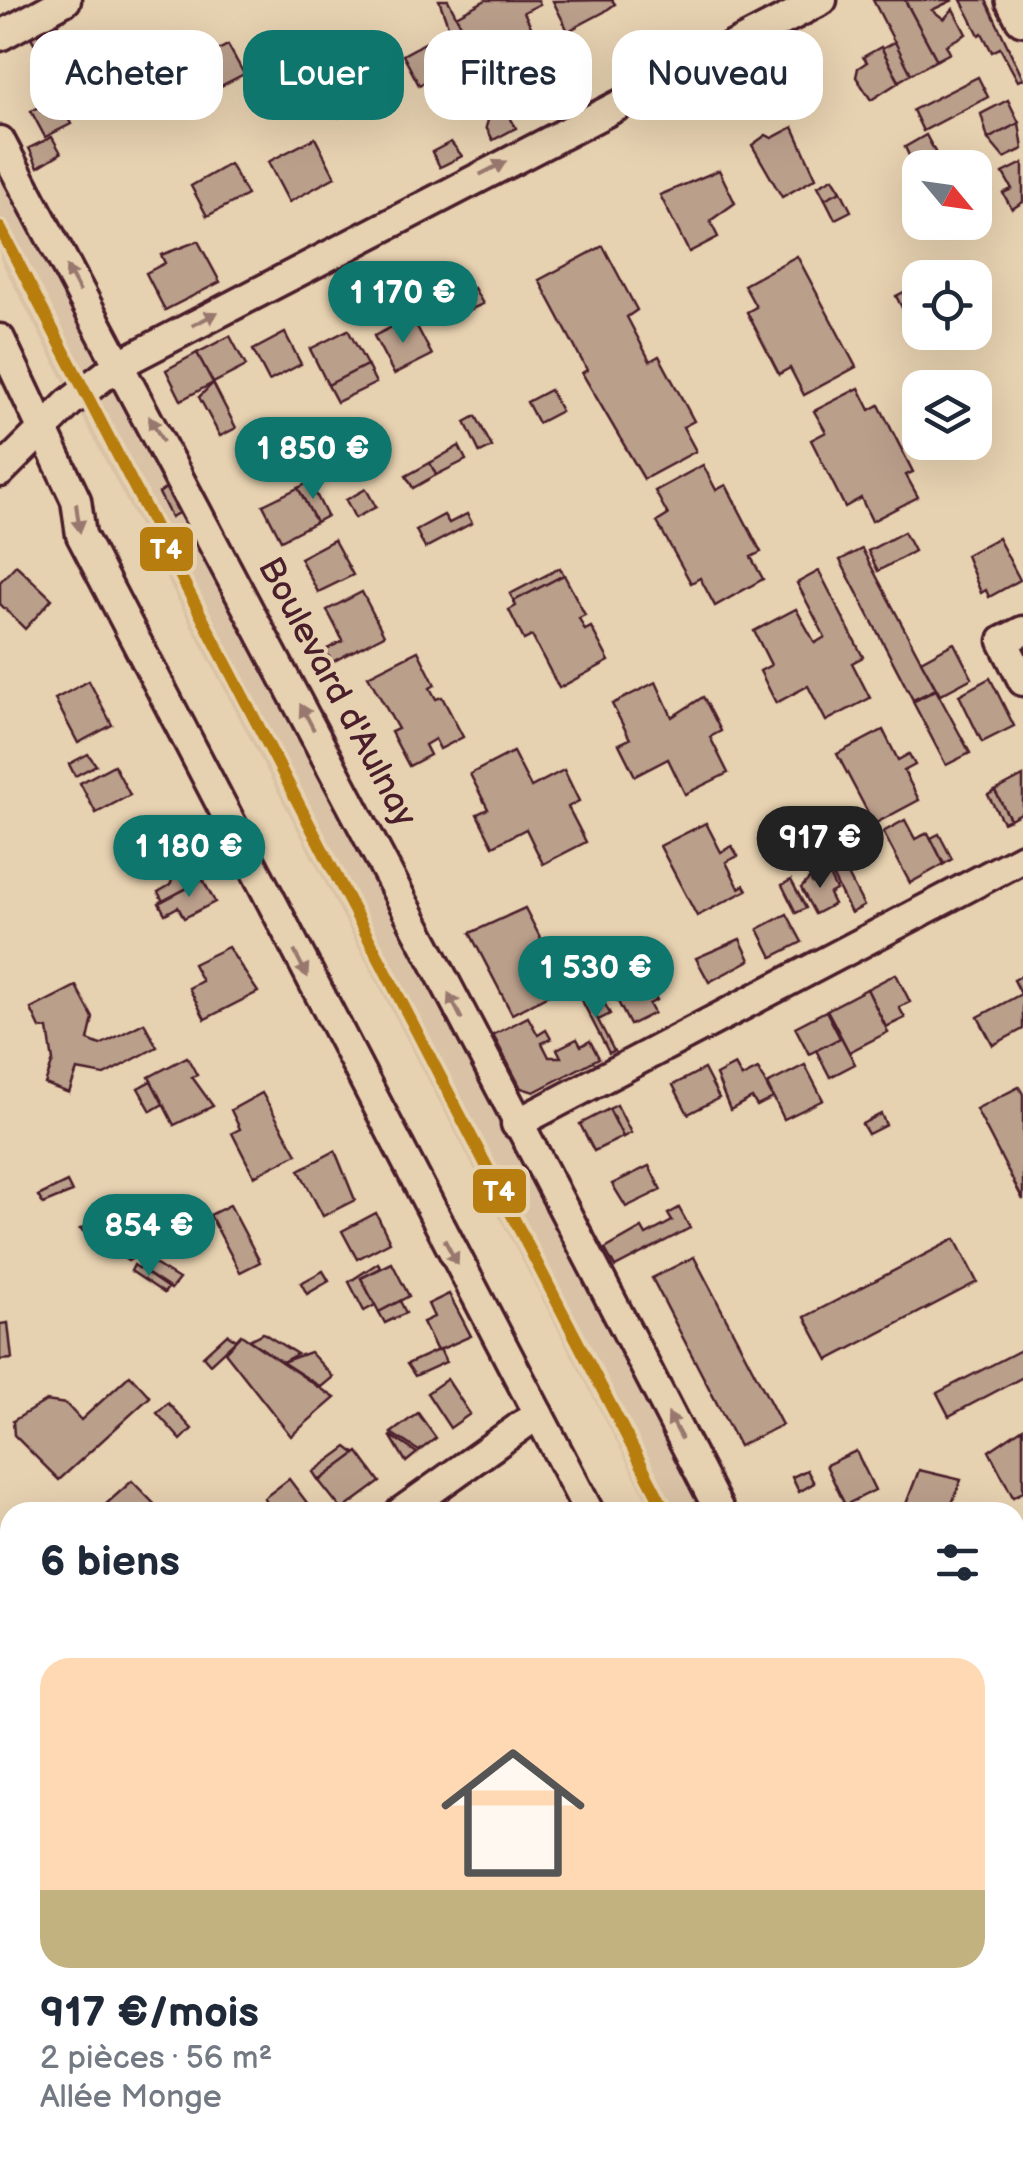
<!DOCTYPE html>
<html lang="fr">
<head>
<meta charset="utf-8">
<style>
	body { margin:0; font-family:"Balsamiq Sans",sans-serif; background:#f6f6f7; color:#1f2937; height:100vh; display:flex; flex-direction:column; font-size:38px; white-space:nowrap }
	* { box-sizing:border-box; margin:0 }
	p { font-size:32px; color:#747a83 }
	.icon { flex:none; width:55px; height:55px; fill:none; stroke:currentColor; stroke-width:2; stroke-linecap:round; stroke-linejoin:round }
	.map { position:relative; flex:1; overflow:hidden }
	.drawer { position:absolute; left:0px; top:1502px; width:1025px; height:672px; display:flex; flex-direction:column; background:#fff; border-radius:30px 30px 0 0; box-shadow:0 10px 40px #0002 }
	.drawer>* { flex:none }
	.hud { position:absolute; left:30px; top:30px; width:965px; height:90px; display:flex; gap:20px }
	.needle { width:65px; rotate:119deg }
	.tools { position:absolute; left:902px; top:150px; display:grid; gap:20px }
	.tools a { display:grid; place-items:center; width:90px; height:90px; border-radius:20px; background:#fff; box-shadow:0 10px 40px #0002; font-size:50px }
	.price { position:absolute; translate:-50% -85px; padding:0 22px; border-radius:35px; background:#0f766e; color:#fff; font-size:32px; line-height:65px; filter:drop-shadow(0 2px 5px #0008) }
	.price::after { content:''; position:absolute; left:50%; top:60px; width:30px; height:22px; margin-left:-15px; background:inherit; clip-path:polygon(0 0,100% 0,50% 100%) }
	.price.selected { background:#222; color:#fff }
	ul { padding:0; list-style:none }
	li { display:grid; align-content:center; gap:20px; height:530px; padding:0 40px }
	li span { display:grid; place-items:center; height:310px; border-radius:30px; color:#555 }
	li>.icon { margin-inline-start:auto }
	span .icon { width:180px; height:180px; fill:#fffc; stroke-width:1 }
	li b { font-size:42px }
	h2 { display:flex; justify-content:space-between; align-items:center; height:120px; padding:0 40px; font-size:42px }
	.pill { padding:0 35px; border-radius:30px; background:#fff; box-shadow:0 10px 40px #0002; font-size:35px; line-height:90px }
	.pill.selected { background:#0f766e; color:#fff }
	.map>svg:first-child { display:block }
</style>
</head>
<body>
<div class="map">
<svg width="1023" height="2173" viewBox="0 0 1023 2173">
	<rect width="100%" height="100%" fill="#e6d1b0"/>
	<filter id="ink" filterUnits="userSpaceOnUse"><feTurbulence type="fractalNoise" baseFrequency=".01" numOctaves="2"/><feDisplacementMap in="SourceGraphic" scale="20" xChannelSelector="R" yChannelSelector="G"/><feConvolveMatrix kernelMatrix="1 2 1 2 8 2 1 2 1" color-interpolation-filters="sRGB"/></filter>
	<g filter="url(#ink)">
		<polygon fill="#d9c2a5" points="0,164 703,1512 653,1512 0,259"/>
		<g fill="#ba9f8b" stroke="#4a1f2b" stroke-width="2.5">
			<polygon points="439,0 448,0 461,25 450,31"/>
			<polygon points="486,0 538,0 540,4 524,12 534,33 497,53 486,32 470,41 456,16"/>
			<polygon points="612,0 615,4 604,12 568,31 553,1"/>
			<polygon points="873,0 905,0 937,60 911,74"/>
			<polygon points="905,0 953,0 932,10 944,19 953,9 966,34 946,45 950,53 937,60"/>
			<polygon points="961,0 986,0 1023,79 1018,81 1000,48 992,52 982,33 979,35"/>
			<polygon points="55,20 62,32 36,46 29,34"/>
			<polygon points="461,25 471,44 461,50 450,31"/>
			<polygon points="443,33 459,64 419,85 403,55"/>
			<polygon points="106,34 115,50 131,42 148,75 98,101 72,51"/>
			<polygon points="895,42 911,74 899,81 882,49"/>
			<polygon points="228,45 244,74 213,90 197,61"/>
			<polygon points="881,47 899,82 871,100 856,77 858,68 867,62 863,57"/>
			<polygon points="197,61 213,90 196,98 181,69"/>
			<polygon points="363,68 378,97 339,117 324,88"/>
			<polygon points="978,77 988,97 923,131 913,110"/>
			<polygon points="57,97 71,124 45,137 31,111"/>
			<polygon points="1008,100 1019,123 988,139 981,114"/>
			<polygon points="505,108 516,128 493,140 486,127 489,117"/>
			<polygon points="1019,123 1023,149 1004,158 988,139"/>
			<polygon points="793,127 816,178 782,197 752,145 766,135 772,138"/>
			<polygon points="926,135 941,163 943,168 929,168 926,162 915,168 905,147"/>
			<polygon points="52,137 61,153 38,167 29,148"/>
			<polygon points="315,138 335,177 289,202 268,162"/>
			<polygon points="451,142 462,156 440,167 432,152"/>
			<polygon points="1023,163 1023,202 1012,209 1003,193 1012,189 1003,173"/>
			<polygon points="230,164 247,195 207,216 191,186"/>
			<polygon points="719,170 735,203 710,221 718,237 689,252 660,195"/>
			<polygon points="833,178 841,191 825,199 818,186"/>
			<polygon points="841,191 851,211 835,219 825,199"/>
			<polygon points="198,241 220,282 165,310 146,273 165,263 161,255"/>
			<polygon points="603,246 637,310 627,317 650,361 659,356 694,421 683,427 696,451 644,479 582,373 587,370 539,280"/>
			<polygon points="797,256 856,367 804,395 790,368 779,374 747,312 756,307 744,285"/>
			<polygon points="458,272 468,292 474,288 483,304 445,321 429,292"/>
			<polygon points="906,291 920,317 910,323 896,296"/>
			<polygon points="412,317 432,355 394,374 374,336"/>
			<polygon points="348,330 367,365 328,385 310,349"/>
			<polygon points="285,333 301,364 269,381 253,350"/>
			<polygon points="230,336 246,366 213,383 197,353"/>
			<polygon points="197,353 213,383 181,400 166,370"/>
			<polygon points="367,365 376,383 337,402 328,385"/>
			<polygon points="213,383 236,428 220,436 199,397"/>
			<polygon points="859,388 870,410 879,405 913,472 906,475 918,497 872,521 861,498 845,507 811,440 826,432 814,411"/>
			<polygon points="550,390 561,411 538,423 527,402"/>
			<polygon points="476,416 492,447 480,453 465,422"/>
			<polygon points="459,446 466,460 436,475 430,463"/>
			<polygon points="430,463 436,475 413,488 406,476"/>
			<polygon points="703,465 716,490 726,485 761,552 751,557 763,579 715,606 700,578 691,583 657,522 668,515 655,491"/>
			<polygon points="310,482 327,516 316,522 298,488"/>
			<polygon points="167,487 180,512 171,517 159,493"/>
			<polygon points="298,488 316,522 281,540 263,505"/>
			<polygon points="366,489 376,507 355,518 346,500"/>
			<polygon points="467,514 472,523 425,548 416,530 444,515 449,523"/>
			<polygon points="904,532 914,551 878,571 868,551"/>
			<polygon points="998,538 1020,580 989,597 986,590 981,593 966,555"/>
			<polygon points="334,540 353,575 318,592 300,558"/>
			<polygon points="862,549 936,689 913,700 840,560"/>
			<polygon points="16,565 52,599 25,629 0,604 0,582"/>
			<polygon points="560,568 564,575 514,601 510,594"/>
			<polygon points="819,571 863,657 852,663 870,698 826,721 808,686 776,703 760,671 771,665 754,631 796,609 815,643 825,637 797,583"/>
			<polygon points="564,575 585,615 579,618 585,630 591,627 609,661 559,688 532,636 524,640 509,610 516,606 514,601"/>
			<polygon points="362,592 384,635 332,662 325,650 343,641 327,610"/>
			<polygon points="954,643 972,678 940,695 921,661"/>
			<polygon points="418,651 435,685 430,688 436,699 442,697 463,737 440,749 435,739 425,745 430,755 409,766 391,732 398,729 368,676"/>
			<polygon points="990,678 1014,726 982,742 959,695"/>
			<polygon points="89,681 112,725 78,743 55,699"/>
			<polygon points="656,682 672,717 703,697 705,700 721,731 710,737 728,773 685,794 668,759 635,776 619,744 630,739 612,704"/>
			<polygon points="936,690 970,753 946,765 913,702"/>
			<polygon points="883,730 898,760 909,754 915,765 904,771 919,800 874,824 837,754"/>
			<polygon points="513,752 531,787 564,770 579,801 568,807 586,842 543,864 526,829 493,846 477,814 488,809 470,774"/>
			<polygon points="88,754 96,765 75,776 69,764"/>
			<polygon points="114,765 130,795 96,813 80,783"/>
			<polygon points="1023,776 1023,812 1010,819 995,791"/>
			<polygon points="995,791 1010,819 1003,822 988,795"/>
			<polygon points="905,820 915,839 928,833 944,864 910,883 883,832"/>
			<polygon points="706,823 721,852 732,846 738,856 726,862 739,888 744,885 747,890 697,916 660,846"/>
			<polygon points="939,834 952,859 944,864 931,838"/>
			<polygon points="180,836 192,857 156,876 149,852"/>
			<polygon points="196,856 207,877 163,901 158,892 170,885 173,878 169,870"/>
			<polygon points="823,863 836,890 829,894 834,904 815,914 801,888 810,878 812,883 822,878 816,867"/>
			<polygon points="846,871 864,906 851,913 833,877"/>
			<polygon points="203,880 215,902 184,918 178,907 165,914 159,903"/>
			<polygon points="791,880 806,908 796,913 782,885"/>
			<polygon points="525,908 565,986 512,1014 470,933"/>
			<polygon points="787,914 802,942 772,957 758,929"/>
			<polygon points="740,939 750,960 709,982 696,958"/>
			<polygon points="228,947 258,992 205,1019 189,988 202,981 193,964"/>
			<polygon points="896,974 910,1002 899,1007 905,1018 886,1027 867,989"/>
			<polygon points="1023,975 1023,1029 993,1045 978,1017 1021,994 1014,980"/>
			<polygon points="645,978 657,1000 649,1004 654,1013 630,1025 614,994"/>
			<polygon points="594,983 610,1014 598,1020 582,989"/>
			<polygon points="76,986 93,1018 88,1040 100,1045 144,1023 157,1047 104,1075 77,1070 69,1093 45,1084 53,1061 48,1029 40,1028 31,1009"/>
			<polygon points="582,989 614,1051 609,1053 577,991"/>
			<polygon points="867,989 888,1032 849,1052 827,1010"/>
			<polygon points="827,1010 855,1064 830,1077 816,1050 840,1038"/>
			<polygon points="826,1011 840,1038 809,1054 795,1027"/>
			<polygon points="528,1017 538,1035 546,1030 551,1039 542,1043 549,1057 561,1057 557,1049 577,1039 581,1046 590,1041 599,1058 534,1092 521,1088 493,1035"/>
			<polygon points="187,1057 197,1075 192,1077 213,1106 174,1125 149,1077"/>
			<polygon points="735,1065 742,1077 758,1069 773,1098 757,1106 752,1098 730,1110 716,1075"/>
			<polygon points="805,1065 823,1100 784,1119 767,1084"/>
			<polygon points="704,1069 719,1098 688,1114 673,1085"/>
			<polygon points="151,1081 163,1104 151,1111 138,1088"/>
			<polygon points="1019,1087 1023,1094 1023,1200 976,1109"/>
			<polygon points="262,1093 297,1154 254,1176 232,1133 240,1129 231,1110"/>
			<polygon points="617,1105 631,1133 623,1137 609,1109"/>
			<polygon points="609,1109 623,1137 594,1151 580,1124"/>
			<polygon points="881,1114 886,1125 868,1134 862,1124"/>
			<polygon points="335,1151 355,1200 323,1216 299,1170"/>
			<polygon points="649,1166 661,1190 626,1207 612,1184"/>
			<polygon points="67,1182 72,1192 43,1204 38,1196"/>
			<polygon points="128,1202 153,1246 128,1261 80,1229"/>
			<polygon points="230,1205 260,1262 240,1272 210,1215"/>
			<polygon points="679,1208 690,1228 615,1267 605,1249 642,1228 646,1235 672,1221 668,1214"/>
			<polygon points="376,1213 390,1242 357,1259 342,1231"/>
			<polygon points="955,1239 977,1282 828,1360 805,1317"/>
			<polygon points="694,1257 782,1425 739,1446 652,1278"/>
			<polygon points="145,1258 179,1279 171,1289 139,1268"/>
			<polygon points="378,1263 381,1268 361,1278 375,1305 364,1311 349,1282"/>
			<polygon points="392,1263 409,1296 379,1312 361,1278"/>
			<polygon points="134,1265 168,1288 164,1293 131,1271"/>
			<polygon points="323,1271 329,1281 307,1294 301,1283"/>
			<polygon points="449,1294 471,1336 437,1351 423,1322 434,1317 428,1304"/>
			<polygon points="400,1301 406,1313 385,1323 379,1312"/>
			<polygon points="8,1323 12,1359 0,1360 0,1324"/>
			<polygon points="263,1333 297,1354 282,1362 249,1340"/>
			<polygon points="227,1334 236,1340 210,1364 203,1356"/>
			<polygon points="241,1335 335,1398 291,1436 225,1352"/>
			<polygon points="440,1349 446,1362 415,1376 407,1364"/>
			<polygon points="1023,1349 1023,1377 949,1416 937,1393"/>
			<polygon points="310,1352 333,1377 321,1387 282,1362"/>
			<polygon points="130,1375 150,1397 59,1480 14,1435 13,1421 46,1401 66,1404 81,1420"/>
			<polygon points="447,1379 470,1414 450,1428 427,1393"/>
			<polygon points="168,1403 192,1429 181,1440 157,1413"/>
			<polygon points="418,1413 436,1438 419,1451 391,1433"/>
			<polygon points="1023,1428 1023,1492 1013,1497 989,1451"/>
			<polygon points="390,1435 417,1453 406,1462"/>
			<polygon points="347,1447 356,1454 319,1481 313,1472"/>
			<polygon points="856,1451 875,1490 845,1505 826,1465"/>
			<polygon points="358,1452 380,1482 342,1510 319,1481"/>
			<polygon points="807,1470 814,1483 799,1492 792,1477"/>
			<polygon points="919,1470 961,1480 949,1512 903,1512"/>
			<polygon points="289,1479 314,1512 253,1512 266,1502 264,1498"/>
			<polygon points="132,1481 159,1509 97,1512"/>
			<polygon points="10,1549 10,1580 0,1590 0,1558"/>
			<polygon points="1023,1660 1023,1701 1015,1707 1015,1666"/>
			<polygon points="650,2165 703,2165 694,2173 657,2173"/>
		</g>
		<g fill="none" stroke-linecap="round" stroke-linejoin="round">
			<defs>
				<g id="minor">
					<polyline points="0,36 66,0"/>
					<path d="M0,141C241,597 485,1052 720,1512"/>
					<polyline points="0,339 76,500 81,535 589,1512"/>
					<polyline points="0,472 69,403 118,365 822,0"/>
					<polyline points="1023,631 1003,641 1023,681"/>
					<polyline points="516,1124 1023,858"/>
					<polyline points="401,1512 538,1414"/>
					<polyline points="1015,1808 1023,1802"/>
					<polyline points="1015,2086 1023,2102"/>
					<polyline points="968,2165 973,2173"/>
					<polyline points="588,2173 594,2165"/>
				</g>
				<g id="tertiary">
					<polyline points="1014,0 1023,17"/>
					<polyline points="0,1827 10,1837"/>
					<polyline points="316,2165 323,2173"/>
				</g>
			</defs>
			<use href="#minor" stroke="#4a1f2b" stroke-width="35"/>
			<use href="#tertiary" stroke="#4a1f2b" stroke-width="42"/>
			<use href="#minor" stroke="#e6d1b0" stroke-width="28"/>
			<use href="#tertiary" stroke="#e6d1b0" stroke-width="35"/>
			<defs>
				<polyline id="tram-1" points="0,228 666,1512"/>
			</defs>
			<use href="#tram-1" stroke="#e6d1b0" stroke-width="20"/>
			<use href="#tram-1" stroke="#b77d0f" stroke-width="12"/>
		</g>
		<defs><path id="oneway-solid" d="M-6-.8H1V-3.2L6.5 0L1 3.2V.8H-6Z" transform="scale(2.5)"/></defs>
		<g fill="#98786e">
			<use href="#oneway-solid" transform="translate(493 168) rotate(-27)"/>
			<use href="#oneway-solid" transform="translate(73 279) rotate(-118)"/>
			<use href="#oneway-solid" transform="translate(205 319) rotate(-28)"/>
			<use href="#oneway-solid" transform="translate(156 429) rotate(-118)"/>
			<use href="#oneway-solid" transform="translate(78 518) rotate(82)"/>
			<use href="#oneway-solid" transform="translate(307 717) rotate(-118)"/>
			<use href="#oneway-solid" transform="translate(301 964) rotate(63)"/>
			<use href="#oneway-solid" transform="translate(455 1006) rotate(-117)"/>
			<use href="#oneway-solid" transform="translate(451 1252) rotate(62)"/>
			<use href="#oneway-solid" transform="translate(675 1426) rotate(-118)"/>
		</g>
	</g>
	<g text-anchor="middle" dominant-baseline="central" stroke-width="8" stroke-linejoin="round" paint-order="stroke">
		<g font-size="35" fill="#4a1f2b" stroke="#e6d1b0">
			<text transform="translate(337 692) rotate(62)">Boulevard d'Aulnay</text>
		</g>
	</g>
	<g stroke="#e6d1b0" stroke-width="4">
		<rect x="138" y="525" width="57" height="48" rx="10" fill="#b77d0f"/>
		<rect x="471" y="1167" width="57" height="48" rx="10" fill="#b77d0f"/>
	</g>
	<g font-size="28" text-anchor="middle" font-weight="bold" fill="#fff">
		<text x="166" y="559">T4</text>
		<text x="499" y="1201">T4</text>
	</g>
</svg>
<div class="tools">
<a><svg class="needle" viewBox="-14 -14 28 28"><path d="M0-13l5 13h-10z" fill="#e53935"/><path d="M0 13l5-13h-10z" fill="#747a83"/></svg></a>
<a><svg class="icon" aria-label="locate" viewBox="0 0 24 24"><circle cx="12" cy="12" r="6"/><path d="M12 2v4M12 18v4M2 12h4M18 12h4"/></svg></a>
<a><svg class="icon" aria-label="layers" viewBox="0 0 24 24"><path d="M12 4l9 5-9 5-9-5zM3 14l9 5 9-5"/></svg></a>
</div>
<b class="price" style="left:403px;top:346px">1 170 €</b>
<b class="price" style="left:313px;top:502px">1 850 €</b>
<b class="price selected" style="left:820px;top:891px">917 €</b>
<b class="price" style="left:189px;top:900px">1 180 €</b>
<b class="price" style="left:596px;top:1021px">1 530 €</b>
<b class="price" style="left:149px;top:1279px">854 €</b>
<div class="hud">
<a class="pill">Acheter</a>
<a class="pill selected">Louer</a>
<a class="pill">Filtres</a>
<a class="pill">Nouveau</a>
</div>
<section class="drawer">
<h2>6 biens<svg class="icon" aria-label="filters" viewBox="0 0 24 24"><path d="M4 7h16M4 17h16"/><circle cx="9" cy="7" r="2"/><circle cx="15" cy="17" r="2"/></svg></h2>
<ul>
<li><span style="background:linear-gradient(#ffd9b3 75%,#c2b280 0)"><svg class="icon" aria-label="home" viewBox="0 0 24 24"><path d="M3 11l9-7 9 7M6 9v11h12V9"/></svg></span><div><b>917 €/mois</b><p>2 pièces · 56 m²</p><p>Allée Monge</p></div></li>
</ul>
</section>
</div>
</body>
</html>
